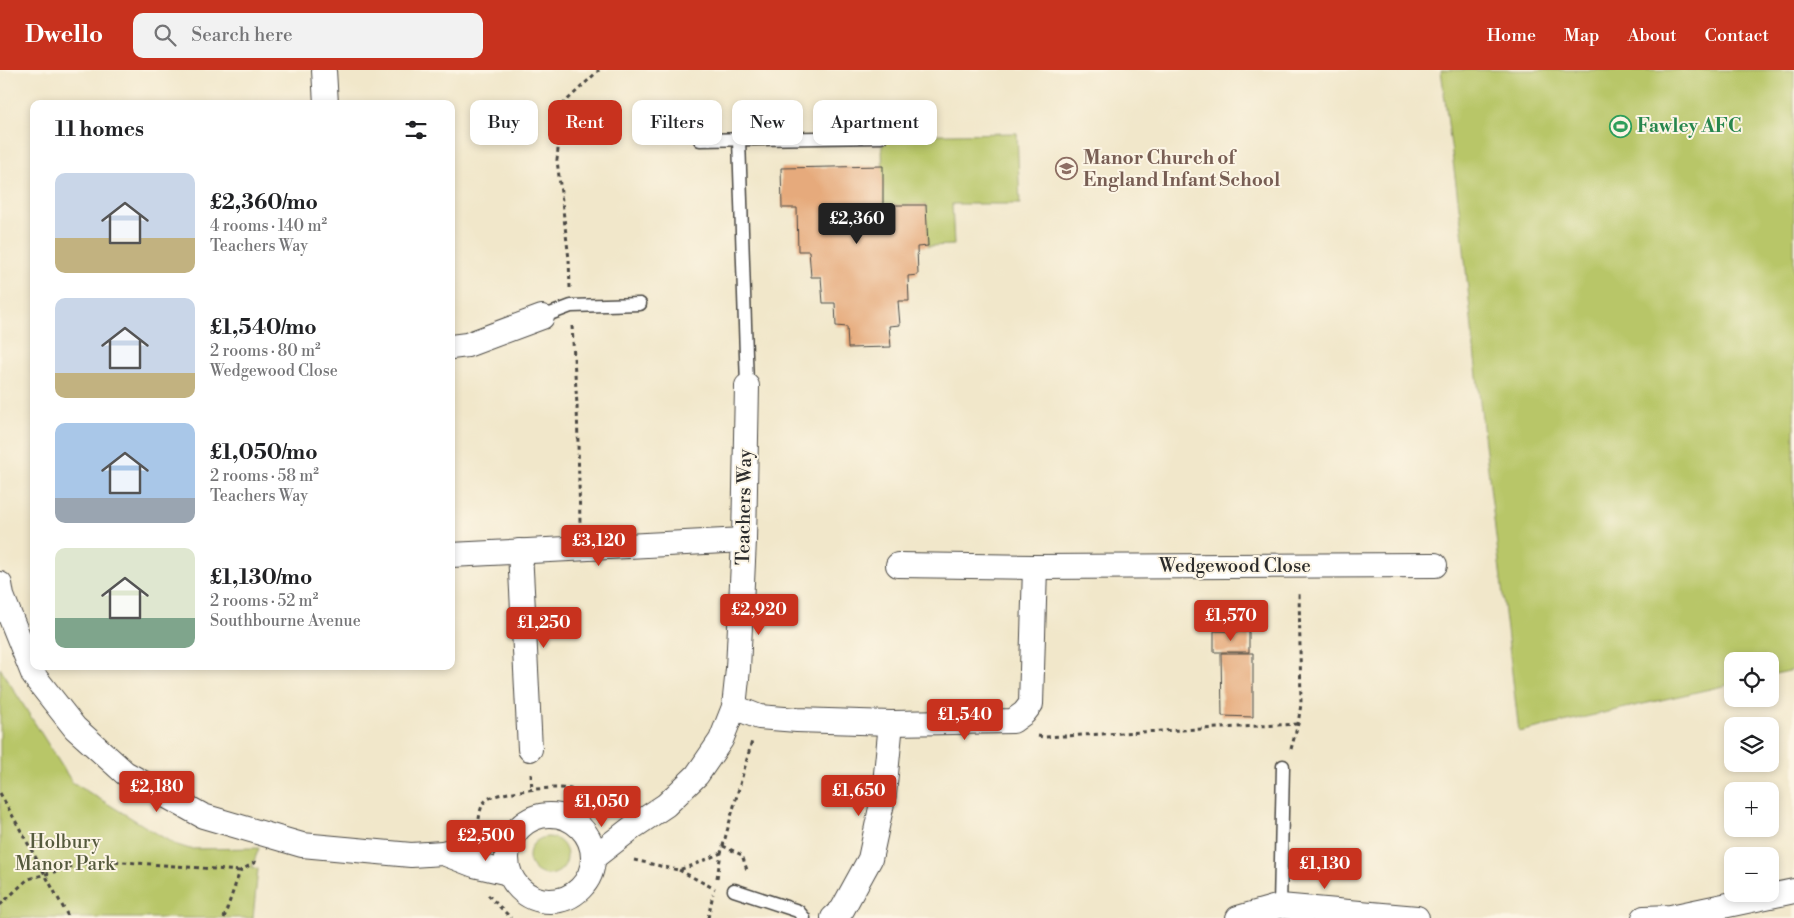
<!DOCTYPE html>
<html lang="en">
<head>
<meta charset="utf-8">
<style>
	body { margin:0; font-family:"Libre Bodoni",serif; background:#f2f2f2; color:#202124; height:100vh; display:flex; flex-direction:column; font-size:19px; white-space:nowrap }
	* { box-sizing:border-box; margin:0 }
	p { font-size:16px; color:#757577 }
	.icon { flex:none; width:28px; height:28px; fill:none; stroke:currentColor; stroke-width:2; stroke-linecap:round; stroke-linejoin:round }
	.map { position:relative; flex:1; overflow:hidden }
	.details { position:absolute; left:30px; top:30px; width:425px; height:570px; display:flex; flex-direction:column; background:#fff; border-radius:10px; box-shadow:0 2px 8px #0003 }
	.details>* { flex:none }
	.top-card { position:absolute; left:470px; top:30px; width:475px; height:45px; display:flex; gap:10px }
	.controls { position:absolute; left:1724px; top:582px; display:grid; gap:10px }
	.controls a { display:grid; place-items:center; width:55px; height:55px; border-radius:10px; background:#fff; box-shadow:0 2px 8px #0003; font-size:25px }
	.price { position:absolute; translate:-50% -42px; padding:0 11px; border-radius:5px; background:#c8321e; color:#fff; font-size:16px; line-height:32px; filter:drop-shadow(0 1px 2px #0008) }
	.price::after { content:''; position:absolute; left:50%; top:30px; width:15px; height:11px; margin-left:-8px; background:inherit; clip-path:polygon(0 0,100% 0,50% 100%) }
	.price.selected { background:#222; color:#fff }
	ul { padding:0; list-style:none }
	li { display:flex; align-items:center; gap:15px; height:125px; padding:0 25px }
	li span { display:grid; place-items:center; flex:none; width:140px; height:100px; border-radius:10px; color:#555 }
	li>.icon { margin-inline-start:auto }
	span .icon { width:60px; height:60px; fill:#fffc; stroke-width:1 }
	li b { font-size:21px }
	h2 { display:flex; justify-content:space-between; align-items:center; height:60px; padding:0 25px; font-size:21px }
	.chip { padding:0 18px; border-radius:10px; background:#fff; box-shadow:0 2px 8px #0003; font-size:18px; line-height:45px }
	.chip.selected { background:#c8321e; color:#fff }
	header { display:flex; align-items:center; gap:30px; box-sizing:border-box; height:70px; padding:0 25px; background:#c8321e; color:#fff }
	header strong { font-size:24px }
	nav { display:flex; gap:28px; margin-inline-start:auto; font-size:18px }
	.search { width:350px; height:45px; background:#f2f2f2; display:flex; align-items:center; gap:12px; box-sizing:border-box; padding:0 18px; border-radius:10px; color:#757577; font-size:19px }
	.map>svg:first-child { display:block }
</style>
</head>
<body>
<header>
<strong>Dwello</strong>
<div class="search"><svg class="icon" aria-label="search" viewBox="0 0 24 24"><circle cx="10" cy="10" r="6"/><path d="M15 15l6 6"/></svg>Search here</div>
<nav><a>Home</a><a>Map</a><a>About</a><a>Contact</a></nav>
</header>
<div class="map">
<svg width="1794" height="848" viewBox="0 0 1794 848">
	<rect width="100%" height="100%" fill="#fcf5e5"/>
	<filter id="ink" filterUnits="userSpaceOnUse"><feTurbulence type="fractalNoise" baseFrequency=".02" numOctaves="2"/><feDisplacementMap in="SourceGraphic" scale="10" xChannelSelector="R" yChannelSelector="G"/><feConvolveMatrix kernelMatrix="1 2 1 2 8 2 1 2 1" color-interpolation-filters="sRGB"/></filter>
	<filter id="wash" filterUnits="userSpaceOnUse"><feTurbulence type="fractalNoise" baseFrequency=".0096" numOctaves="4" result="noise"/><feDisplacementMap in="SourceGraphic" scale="20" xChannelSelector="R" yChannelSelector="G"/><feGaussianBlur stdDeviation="1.12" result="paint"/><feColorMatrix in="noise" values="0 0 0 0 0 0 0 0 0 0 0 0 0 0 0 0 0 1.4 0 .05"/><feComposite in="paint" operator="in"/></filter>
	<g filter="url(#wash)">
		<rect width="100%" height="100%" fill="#f1e7ca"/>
		<g fill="#b8c668" stroke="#72784a">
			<polygon points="1441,0 1794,0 1794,600 1770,605 1770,591 1732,591 1732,614 1519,662 1475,289 1462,160"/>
			<polygon points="1017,63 1020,134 952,134 954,175 928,176 926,135 883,135 882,65"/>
			<polygon points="0,598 72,712 174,774 190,779 259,778 252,797 258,799 253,848 0,848"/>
			<circle cx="548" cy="786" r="19"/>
		</g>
		<g id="blocks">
			<g fill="#e6aa7b">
				<polygon points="883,96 883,135 926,135 928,176 917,177 918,205 908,206 909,231 898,231 900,255 889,256 891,277 848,278 847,257 836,256 835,233 823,233 821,207 811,207 809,181 798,181 797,138 782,138 781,98"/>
				<polygon points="1214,561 1249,562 1249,582 1214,582"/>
				<polygon points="1221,583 1253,583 1253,647 1222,646"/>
			</g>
		</g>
	</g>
	<g filter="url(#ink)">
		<use href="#blocks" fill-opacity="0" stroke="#494743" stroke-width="1"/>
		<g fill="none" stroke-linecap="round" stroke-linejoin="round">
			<defs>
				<g id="service">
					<polyline points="739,69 747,316"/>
					<polyline points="700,70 881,67"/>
					<polyline points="542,247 571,236 640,234"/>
					<polyline points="734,820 798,841 804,848"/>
					<polyline points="1280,836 1283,696"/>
				</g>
				<g id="minor">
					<polyline points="324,0 326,34"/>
					<polyline points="451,277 467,275 542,247"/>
					<polyline points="520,481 530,679"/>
					<polyline points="451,485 744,470"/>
					<polyline points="898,495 1035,497 1435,495"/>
					<polyline points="0,514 2,526 34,606 75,658 125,703 203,746 302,775 411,785 443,783 492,771 515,761"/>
					<polyline points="734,637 759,647 797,650 891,653 1013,651 1024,643 1031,634 1035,497"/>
					<circle cx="550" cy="788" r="43"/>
					<polyline points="443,783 474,795 509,803"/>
					<polyline points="593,788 633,757 666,735 697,705 721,670 734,637 738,599 744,470 747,316"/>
					<polyline points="833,848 842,840 870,789 884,724 891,653"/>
					<polyline points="1238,848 1280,836 1417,848"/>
					<polyline points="1644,848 1671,847 1794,821"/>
				</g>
			</defs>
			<use href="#service" stroke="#494743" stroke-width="15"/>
			<use href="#minor" stroke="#494743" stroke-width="26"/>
			<g stroke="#494743" stroke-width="3" stroke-dasharray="4 4" stroke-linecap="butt">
				<polyline points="570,218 569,189 557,90 562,35 599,0"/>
				<polyline points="572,256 577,335 580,452"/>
				<polyline points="1038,666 1044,667 1298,654"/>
				<polyline points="1291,679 1298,654 1301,634 1299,521"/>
				<polyline points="531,704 532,721"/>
				<polyline points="0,723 69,848"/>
				<path d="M479,749C480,742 481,733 488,729C498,722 549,717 561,718C571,719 591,722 598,730C602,735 603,742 604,748"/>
				<polyline points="723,776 742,785 748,803"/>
				<polyline points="634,790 678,800 691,796 721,783"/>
				<polyline points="679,800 715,819"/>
				<polyline points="717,808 721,783 752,671"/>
				<polyline points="488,825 511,848"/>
				<polyline points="0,835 28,809 98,790 240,801"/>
				<polyline points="224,848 240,801 259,790"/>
				<polyline points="708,848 713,824"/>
			</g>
			<use href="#service" stroke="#fff" stroke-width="12"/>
			<use href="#minor" stroke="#fff" stroke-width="24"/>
		</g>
	</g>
	<defs>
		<symbol id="stadium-ring" viewBox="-11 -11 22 22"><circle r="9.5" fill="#fcf5e5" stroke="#2e9e5b" stroke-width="1.5"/><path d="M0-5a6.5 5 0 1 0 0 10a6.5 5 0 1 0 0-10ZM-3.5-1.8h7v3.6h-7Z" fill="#2e9e5b"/></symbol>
		<symbol id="school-ring" viewBox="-11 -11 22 22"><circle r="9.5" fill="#fcf5e5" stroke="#8d6e63" stroke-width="1.5"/><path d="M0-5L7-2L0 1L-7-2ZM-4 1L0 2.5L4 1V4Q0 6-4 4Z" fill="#8d6e63"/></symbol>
	</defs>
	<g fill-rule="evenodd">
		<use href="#stadium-ring" x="1608" y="44" width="25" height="25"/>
		<use href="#school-ring" x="1054" y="86" width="25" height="25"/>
	</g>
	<g text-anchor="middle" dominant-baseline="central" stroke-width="4" stroke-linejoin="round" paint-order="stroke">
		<g font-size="19" font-weight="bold" fill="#27864d" stroke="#fcf5e5" text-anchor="start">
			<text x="1637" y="56">Fawley AFC</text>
		</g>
		<g font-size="19" font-weight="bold" fill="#785e54" stroke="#fcf5e5" text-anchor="start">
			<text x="1083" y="88">Manor Church of<tspan x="1083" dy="22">England Infant School</tspan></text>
		</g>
		<g font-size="19" fill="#2b2b2b" stroke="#fcf5e5">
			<text transform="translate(744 437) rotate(-89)">Teachers Way</text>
			<text x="1235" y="496">Wedgewood Close</text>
		</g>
		<g font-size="19" fill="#555a3d" stroke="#fcf5e5">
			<text x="65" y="772">Holbury<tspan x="65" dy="22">Manor Park</tspan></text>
		</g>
	</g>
</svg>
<div class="controls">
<a><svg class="icon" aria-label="locate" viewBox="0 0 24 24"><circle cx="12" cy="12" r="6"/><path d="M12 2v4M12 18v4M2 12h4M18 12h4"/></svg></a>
<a><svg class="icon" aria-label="layers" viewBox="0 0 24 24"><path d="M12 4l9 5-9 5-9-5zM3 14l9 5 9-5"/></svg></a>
<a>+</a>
<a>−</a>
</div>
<b class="price selected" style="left:857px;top:175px">£2,360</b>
<b class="price" style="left:599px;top:497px">£3,120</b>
<b class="price" style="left:759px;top:566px">£2,920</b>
<b class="price" style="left:1231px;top:572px">£1,570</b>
<b class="price" style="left:544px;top:579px">£1,250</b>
<b class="price" style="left:965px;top:671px">£1,540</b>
<b class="price" style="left:157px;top:743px">£2,180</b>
<b class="price" style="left:859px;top:747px">£1,650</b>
<b class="price" style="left:602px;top:758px">£1,050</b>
<b class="price" style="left:486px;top:792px">£2,500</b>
<b class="price" style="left:1325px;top:820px">£1,130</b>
<div class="top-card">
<a class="chip">Buy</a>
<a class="chip selected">Rent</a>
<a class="chip">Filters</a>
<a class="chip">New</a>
<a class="chip">Apartment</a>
</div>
<section class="details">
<h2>11 homes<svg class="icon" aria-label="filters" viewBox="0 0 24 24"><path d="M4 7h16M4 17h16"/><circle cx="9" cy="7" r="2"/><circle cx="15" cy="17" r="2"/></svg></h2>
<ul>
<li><span style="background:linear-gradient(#c9d6e8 65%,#c2b280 0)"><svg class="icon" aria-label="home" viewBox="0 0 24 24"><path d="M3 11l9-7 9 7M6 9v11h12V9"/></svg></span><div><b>£2,360/mo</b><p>4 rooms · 140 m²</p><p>Teachers Way</p></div></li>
<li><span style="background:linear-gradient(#c9d6e8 75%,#c2b280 0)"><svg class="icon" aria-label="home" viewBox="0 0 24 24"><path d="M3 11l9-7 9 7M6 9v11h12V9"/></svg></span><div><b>£1,540/mo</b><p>2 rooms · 80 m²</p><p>Wedgewood Close</p></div></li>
<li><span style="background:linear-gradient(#a9c7e8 75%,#9aa5b1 0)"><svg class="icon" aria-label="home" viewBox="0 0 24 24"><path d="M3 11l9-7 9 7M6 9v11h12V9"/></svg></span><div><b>£1,050/mo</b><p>2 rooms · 58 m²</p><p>Teachers Way</p></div></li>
<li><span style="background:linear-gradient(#dfe7d0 70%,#7fa58c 0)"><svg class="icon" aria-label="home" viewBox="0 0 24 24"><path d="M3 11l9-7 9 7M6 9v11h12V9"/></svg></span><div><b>£1,130/mo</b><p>2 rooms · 52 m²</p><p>Southbourne Avenue</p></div></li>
</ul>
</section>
</div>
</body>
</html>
